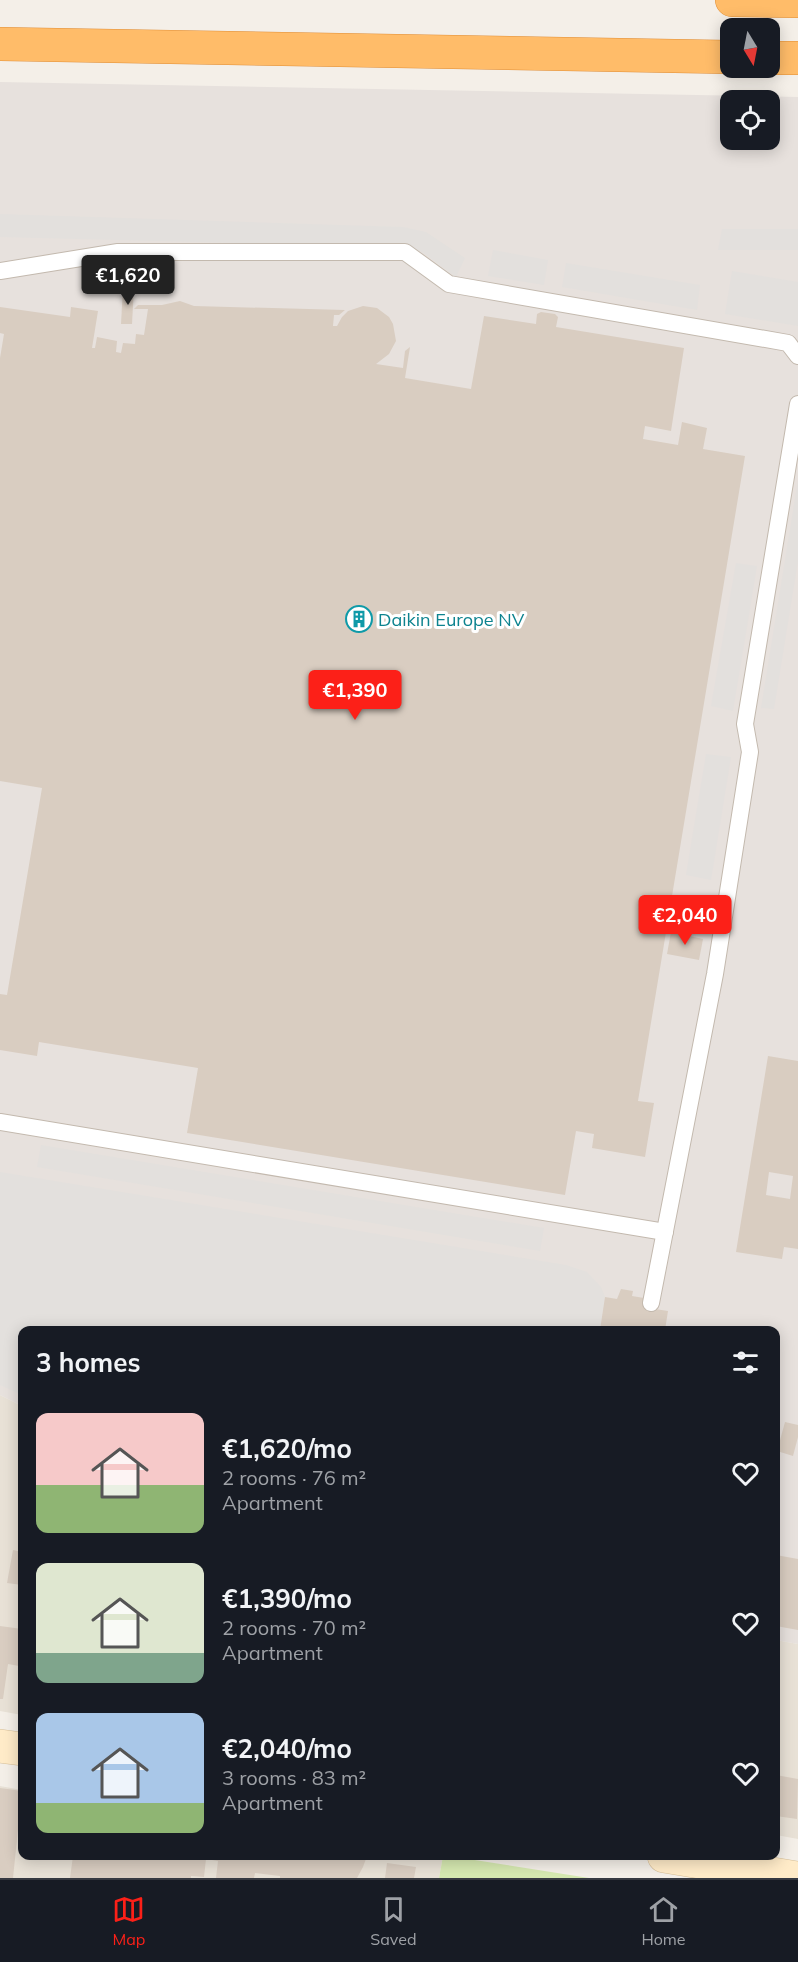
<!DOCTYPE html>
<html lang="en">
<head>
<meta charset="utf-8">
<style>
	body { margin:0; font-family:Mulish,sans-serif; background:#242831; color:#f1f3f6; height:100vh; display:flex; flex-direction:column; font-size:22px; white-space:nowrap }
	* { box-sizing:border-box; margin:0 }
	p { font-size:20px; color:#9ea1a6 }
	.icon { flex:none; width:33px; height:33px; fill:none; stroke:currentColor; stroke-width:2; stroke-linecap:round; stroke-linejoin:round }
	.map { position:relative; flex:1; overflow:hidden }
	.side { position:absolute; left:18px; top:1326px; width:762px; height:534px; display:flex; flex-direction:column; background:#171b24; border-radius:12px; box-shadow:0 3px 15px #0003 }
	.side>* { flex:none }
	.needle { width:39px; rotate:170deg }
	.fabs { position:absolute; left:720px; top:18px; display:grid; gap:12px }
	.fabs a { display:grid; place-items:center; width:60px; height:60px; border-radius:12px; background:#171b24; box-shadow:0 3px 15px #0003; font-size:30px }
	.price { position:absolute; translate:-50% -51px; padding:0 14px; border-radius:6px; background:#fc2018; color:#fff; font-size:20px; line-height:39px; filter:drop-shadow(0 2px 3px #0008) }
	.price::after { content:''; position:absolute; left:50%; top:36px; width:18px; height:14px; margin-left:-9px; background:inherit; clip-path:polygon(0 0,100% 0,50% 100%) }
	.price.active { background:#222; color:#fff }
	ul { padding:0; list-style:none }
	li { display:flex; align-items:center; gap:18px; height:150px; padding:0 18px }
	li span { display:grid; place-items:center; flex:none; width:168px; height:120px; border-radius:12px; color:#555 }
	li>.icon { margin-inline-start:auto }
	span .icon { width:72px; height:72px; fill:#fffc; stroke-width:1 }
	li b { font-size:26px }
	h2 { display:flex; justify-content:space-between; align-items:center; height:72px; padding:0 18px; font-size:26px }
	.tab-bar { display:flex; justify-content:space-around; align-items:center; height:84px; border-top:2px solid #363941; background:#171b24; font-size:16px; color:#9ea1a6 }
	.tab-bar a { display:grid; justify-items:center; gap:3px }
	.tab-bar .active { color:#fc2018 }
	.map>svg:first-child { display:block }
</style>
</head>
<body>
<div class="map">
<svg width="798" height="1878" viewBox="0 0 798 1878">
	<rect width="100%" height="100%" fill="#f4efe8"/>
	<g fill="#e8e1d6">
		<polygon points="0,1395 22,1406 22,1715 0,1711"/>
		<polygon points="776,1640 798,1644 798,1839 776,1835"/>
		<polygon points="0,1786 22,1790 22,1856 443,1856 439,1878 0,1878"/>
	</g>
	<path fill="#e7e1dd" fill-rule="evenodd" d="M0,82L798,97V1644L776,1640V1330H22V1406L0,1395ZM730,100H770V140H730Z"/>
	<polygon fill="#d6e9b1" points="443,1856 449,1856 589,1878 439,1878"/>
	<g fill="#e3e0dd">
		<polygon points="0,214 403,227 426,232 465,258 456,277 422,252 401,247 0,237"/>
		<polygon points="722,229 798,229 798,250 718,250"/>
		<polygon points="493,250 548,260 544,285 488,276"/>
		<polygon points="566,263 700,285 697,310 562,287"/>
		<polygon points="732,271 798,282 798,326 725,314"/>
		<polygon points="798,480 798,561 774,709 761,708"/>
		<polygon points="736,563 757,566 733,711 711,706"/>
		<polygon points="706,754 731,757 711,880 686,875"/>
		<polygon points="41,1145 544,1228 540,1251 37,1167"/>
		<polygon points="0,1172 566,1265 587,1272 601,1287 605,1297 600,1330 22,1330 22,1395 0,1385"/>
	</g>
	<g fill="#d9cdc1" fill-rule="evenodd">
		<polygon points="123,287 134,287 132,324 121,324"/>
		<polygon points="180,301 194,306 345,310 339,315 334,315 333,326 337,326 342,317 348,311 363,306 377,308 389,317 393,324 396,341 389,354 376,364 403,368 405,351 410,347 405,378 471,389 484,316 536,324 537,314 541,312 555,314 558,317 556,327 684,348 671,431 645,426 643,439 678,445 682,422 707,428 703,449 745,456 638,1101 654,1103 645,1157 592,1148 594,1134 576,1131 565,1195 187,1133 198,1068 39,1042 37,1056 0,1050 0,994 7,995 42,788 0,781 0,358 4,334 0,333 0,307 70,317 71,307 98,311 92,348 95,348 97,337 117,341 116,352 121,353 123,343 135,344 136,334 144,335 148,309 134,309 138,305 162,305"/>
		<polygon points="671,932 703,939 699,960 667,954"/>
		<path d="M768,1056L798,1061V1249L784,1247L782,1259L736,1252ZM769,1172L793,1176L790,1199L766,1195Z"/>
		<polygon points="621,1289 633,1291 632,1296 644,1298 655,1309 668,1311 665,1330 600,1330 605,1297 617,1299"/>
		<polygon points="785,1422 798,1425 798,1437 793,1456 777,1451"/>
		<polygon points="13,1550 22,1552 22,1585 7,1583"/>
		<polygon points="776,1555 798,1559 798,1630 776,1626"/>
		<polygon points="0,1626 22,1629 19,1666 8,1664 3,1699 0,1699"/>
		<polygon points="776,1775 798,1779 797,1819 776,1816"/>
		<polygon points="0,1788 22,1791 13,1878 0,1878"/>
		<polygon points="73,1856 367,1856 363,1867 357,1878 280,1878 280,1876 255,1873 254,1878 216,1878 218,1861 206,1859 204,1877 191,1876 191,1878 70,1878"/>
		<polygon points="387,1863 416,1867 414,1878 385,1878"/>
	</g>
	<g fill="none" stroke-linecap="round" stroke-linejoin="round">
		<defs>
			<g id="service">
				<polyline points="0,271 118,252 405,252 449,284 788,343 798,356"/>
				<polyline points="0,1122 665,1232"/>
				<polyline points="651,1303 715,974 750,752 745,724 798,404"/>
			</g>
			<g id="secondary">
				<polyline points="0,1746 22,1749"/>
				<polyline points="664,1856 797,1878"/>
			</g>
			<g id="motorway">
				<polyline points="732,0 798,1"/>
				<polyline points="0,44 730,57"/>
				<polyline points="770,58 798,58"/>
			</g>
		</defs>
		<use href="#service" stroke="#c3b9ae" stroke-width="18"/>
		<use href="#secondary" stroke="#d5be98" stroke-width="34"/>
		<use href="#motorway" stroke="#e08e37" stroke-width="34"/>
		<use href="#service" stroke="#fff" stroke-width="16"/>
		<use href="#secondary" stroke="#ffebc8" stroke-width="33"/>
		<use href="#motorway" stroke="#ffbc69" stroke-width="33"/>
	</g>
	<defs>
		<symbol id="building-ring" viewBox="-11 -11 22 22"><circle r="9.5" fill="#fff" stroke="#0f9aa8" stroke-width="1.5"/><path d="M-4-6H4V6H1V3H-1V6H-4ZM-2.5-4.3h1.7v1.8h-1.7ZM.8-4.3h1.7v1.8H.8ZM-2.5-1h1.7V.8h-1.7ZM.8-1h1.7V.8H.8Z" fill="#0f9aa8"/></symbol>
	</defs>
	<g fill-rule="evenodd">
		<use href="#building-ring" x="344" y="604" width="30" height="30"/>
	</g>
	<g text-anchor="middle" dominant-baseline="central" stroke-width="6" stroke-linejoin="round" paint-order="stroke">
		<g font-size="18" fill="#0d838f" stroke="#fff" text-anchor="start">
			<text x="378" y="619">Daikin Europe NV</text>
		</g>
	</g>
</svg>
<div class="fabs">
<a><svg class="needle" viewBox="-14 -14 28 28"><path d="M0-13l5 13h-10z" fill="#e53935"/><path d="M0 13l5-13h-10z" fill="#9ea1a6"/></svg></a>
<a><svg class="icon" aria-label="locate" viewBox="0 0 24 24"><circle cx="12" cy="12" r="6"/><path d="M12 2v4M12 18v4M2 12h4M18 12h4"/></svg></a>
</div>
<b class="price active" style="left:128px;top:306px">€1,620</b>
<b class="price" style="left:355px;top:721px">€1,390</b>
<b class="price" style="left:685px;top:946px">€2,040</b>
<section class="side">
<h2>3 homes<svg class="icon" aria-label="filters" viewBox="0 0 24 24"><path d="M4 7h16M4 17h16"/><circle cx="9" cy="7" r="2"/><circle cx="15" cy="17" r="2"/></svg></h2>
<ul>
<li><span style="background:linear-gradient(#f6c9c9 60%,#8fb573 0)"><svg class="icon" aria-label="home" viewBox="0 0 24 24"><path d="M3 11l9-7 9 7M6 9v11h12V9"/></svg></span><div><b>€1,620/mo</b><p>2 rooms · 76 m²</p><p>Apartment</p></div><svg class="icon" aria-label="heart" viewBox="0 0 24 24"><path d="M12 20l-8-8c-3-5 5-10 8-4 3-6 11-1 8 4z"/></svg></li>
<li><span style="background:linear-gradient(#dfe7d0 75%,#7fa58c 0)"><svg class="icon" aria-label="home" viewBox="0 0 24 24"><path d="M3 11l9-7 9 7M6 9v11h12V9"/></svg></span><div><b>€1,390/mo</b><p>2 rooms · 70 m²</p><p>Apartment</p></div><svg class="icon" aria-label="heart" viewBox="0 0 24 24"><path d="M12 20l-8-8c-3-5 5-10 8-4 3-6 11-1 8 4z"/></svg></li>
<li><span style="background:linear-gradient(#a9c7e8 75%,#8fb573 0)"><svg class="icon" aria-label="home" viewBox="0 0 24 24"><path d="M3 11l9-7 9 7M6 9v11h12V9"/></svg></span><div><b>€2,040/mo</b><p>3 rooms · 83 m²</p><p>Apartment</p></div><svg class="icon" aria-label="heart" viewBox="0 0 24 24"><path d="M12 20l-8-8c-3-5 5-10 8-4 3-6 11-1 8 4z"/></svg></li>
</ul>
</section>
</div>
<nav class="tab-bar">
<a class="active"><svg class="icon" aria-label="map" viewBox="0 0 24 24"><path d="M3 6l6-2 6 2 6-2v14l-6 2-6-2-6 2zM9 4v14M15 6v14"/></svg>Map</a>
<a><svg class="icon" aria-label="saved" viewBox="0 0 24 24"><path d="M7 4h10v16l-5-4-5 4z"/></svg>Saved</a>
<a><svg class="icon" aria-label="home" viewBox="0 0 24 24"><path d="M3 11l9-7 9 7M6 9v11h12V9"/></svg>Home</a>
</nav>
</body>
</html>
